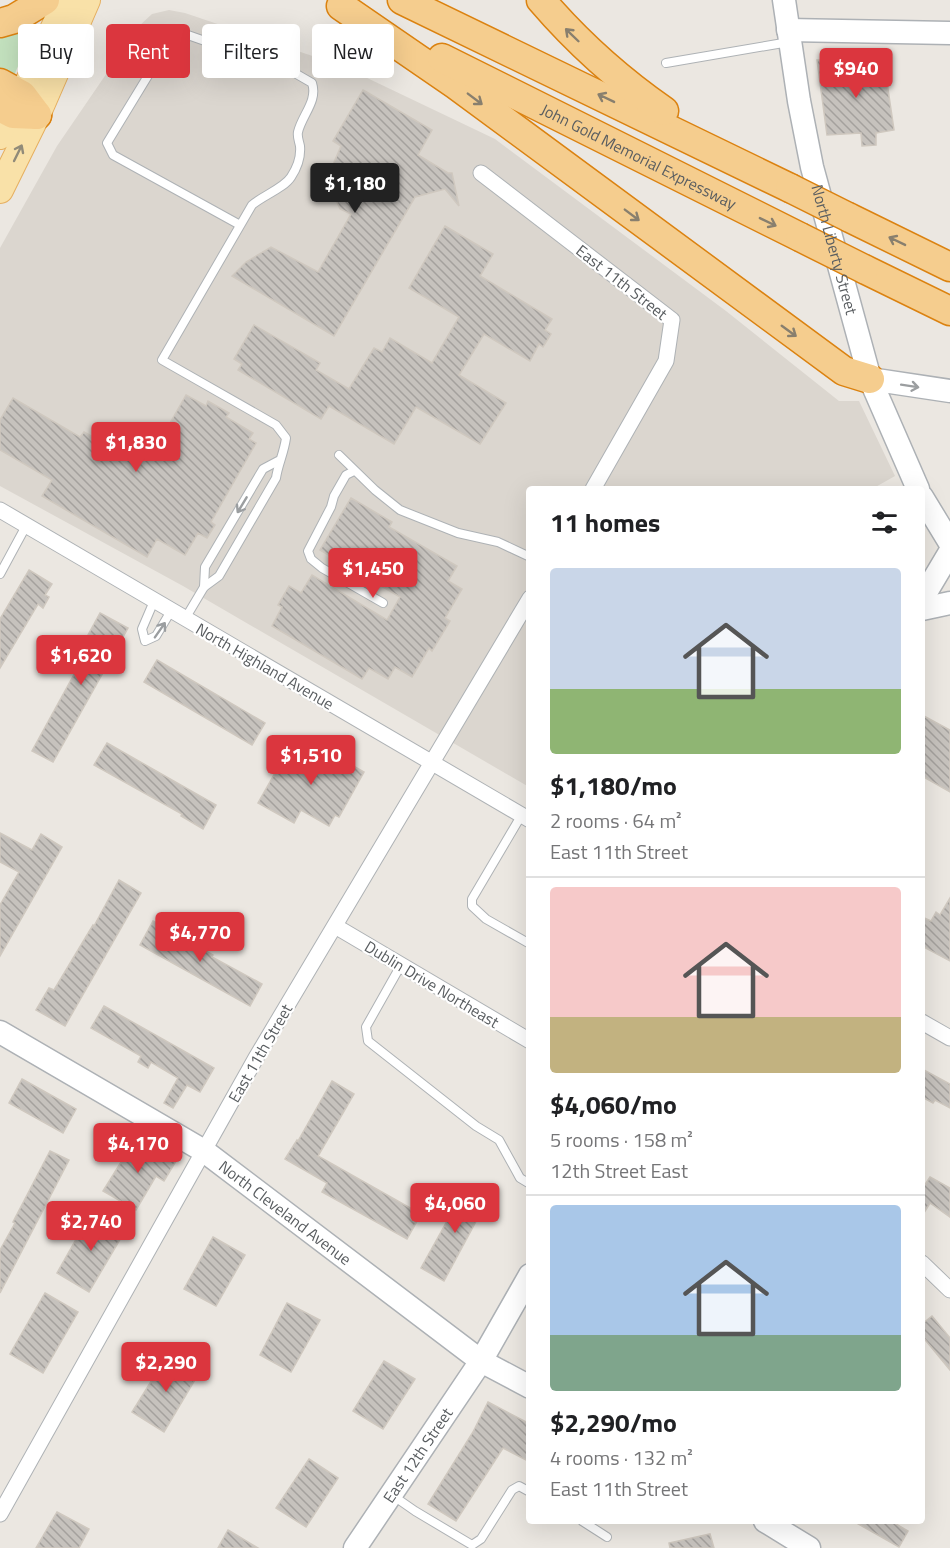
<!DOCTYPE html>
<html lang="en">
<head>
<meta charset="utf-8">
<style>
	body { margin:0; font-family:"Titillium Web",sans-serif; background:#f6f6f6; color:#202124; height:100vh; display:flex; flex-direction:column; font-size:22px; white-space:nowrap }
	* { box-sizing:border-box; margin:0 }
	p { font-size:20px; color:#757577 }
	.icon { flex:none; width:33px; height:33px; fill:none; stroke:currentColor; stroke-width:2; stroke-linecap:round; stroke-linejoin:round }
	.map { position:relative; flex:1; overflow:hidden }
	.side { position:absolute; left:526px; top:486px; width:399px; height:1038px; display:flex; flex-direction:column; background:#fff; border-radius:6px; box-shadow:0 6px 24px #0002 }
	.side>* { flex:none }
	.hud { position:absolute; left:18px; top:24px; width:418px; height:54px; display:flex; gap:12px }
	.price { position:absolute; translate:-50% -51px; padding:0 14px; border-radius:6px; background:#db363e; color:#fff; font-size:20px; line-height:39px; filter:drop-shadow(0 2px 3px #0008) }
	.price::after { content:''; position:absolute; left:50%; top:36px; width:18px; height:14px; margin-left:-9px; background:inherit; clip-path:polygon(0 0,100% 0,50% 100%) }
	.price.active { background:#222; color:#fff }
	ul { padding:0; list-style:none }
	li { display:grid; align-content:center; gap:12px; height:318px; padding:0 24px }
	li+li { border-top:2px solid #e0e0e0 }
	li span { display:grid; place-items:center; height:186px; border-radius:6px; color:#555 }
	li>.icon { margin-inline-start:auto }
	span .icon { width:108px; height:108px; fill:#fffc; stroke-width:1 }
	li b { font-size:26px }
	h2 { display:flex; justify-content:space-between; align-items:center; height:72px; padding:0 24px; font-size:26px }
	.pill { padding:0 21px; border-radius:6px; background:#fff; box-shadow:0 6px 24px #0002; font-size:21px; line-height:54px }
	.pill.active { background:#db363e; color:#fff }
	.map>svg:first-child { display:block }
</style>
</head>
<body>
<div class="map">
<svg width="950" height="1548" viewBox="0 0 950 1548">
	<defs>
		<pattern id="building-back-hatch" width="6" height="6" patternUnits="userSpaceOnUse" patternTransform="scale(1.5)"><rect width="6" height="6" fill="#c6c2bd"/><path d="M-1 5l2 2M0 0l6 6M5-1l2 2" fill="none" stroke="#a4a19d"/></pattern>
	</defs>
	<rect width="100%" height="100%" fill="#ebe7e1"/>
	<polygon fill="#dbd6cf" points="169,10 185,13 342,66 495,139 726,311 839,401 859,401 895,476 872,489 530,489 529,787 183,586 0,486 0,248 57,146 139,26 152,14"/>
	<polygon fill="#c3e1be" points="42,10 13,78 0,75 0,31"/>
	<g fill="url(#building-back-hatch)" stroke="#cfc8bf" stroke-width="1.5">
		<polygon points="817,60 884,62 894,130 876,133 876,145 862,146 861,133 827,135"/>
		<polygon points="363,90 432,130 418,155 448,173 452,173 459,206 445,189 415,197 334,336 232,276 246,262 271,247 318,272 351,214 340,209 333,193 332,167 341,146 333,141"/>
		<polygon points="445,226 493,254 480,276 552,319 545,330 551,334 543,347 539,344 530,361 484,334 459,375 506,403 480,444 416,407 394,444 329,406 321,419 238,370 242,364 234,359 254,325 320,363 316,370 349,389 374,348 382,352 390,338 432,363 459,317 409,288"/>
		<polygon points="186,395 206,406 208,401 229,413 226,417 253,433 249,439 256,443 211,522 215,525 207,538 198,533 185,555 157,539 147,557 42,496 52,480 0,450 0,420 13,398 80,437 84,432 116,450 131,442 145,441 158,444"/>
		<polygon points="351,498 392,522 389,527 457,566 448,581 462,589 445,618 450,621 432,651 429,648 412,677 395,667 388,679 369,668 362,679 272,626 282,607 278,605 289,586 301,593 312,575 387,620 400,597 320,550"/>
		<polygon points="29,570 52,584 45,595 49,597 43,608 38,604 0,668 0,619"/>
		<polygon points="100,613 128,628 53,762 32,751 94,638 88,635"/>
		<polygon points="157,660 265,723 252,745 144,682"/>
		<polygon points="922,715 950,730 950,792 922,776"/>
		<polygon points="107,743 216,805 203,829 181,816 182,814 94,765"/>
		<polygon points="292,743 329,764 334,755 364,772 339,817 335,815 329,826 301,810 294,823 258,803"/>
		<polygon points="0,833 32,850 41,834 62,847 0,956 0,905 19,872 0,862"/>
		<polygon points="119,880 141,893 65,1026 36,1010 49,988 54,990 93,925 94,926"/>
		<polygon points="950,898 950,961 922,946 922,917 931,921 936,912 940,915"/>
		<polygon points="153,921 213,955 212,957 262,984 250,1006 140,945"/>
		<polygon points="104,1006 214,1068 200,1092 187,1085 173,1108 164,1103 178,1078 151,1062 148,1068 138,1062 141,1056 91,1028"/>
		<polygon points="922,1069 950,1084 950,1108 935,1100 933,1103 922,1097"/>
		<polygon points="22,1079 76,1109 63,1133 9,1103"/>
		<polygon points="332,1081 354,1094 318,1156 421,1214 407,1239 322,1192 327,1183 285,1159 297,1140 298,1141"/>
		<polygon points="136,1138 176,1161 164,1181 156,1176 136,1210 103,1191"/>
		<polygon points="50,1151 69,1160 0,1293 0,1250 15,1223 13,1222"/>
		<polygon points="930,1177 950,1188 950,1217 930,1203 922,1216 922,1189"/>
		<polygon points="466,1187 488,1199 444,1281 421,1268"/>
		<polygon points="92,1211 125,1231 89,1292 57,1273"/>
		<polygon points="213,1237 245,1255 216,1306 184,1289"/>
		<polygon points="45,1293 78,1312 43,1373 10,1354"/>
		<polygon points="287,1303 320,1320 291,1372 260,1355"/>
		<polygon points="932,1316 950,1338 950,1370 922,1336 922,1324"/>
		<polygon points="168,1354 199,1373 164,1432 132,1412"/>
		<polygon points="384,1361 415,1379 383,1429 353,1411"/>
		<polygon points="488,1402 530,1424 530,1462 503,1448 456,1521 428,1504 473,1432"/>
		<polygon points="309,1459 338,1478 306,1527 276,1508"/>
		<polygon points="57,1512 89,1529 79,1548 36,1548"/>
		<polygon points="853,1521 891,1521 908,1531 899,1547"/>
		<polygon points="228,1530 258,1548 218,1548"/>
		<polygon points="710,1534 714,1548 670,1548 669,1543"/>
	</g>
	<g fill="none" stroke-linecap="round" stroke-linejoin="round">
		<defs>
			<g id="lane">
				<polyline points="666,63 789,42"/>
				<polyline points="339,455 375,490 400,510 458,533 498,542 530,557"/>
				<polyline points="354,471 346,475 334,496 331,507 308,551 311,559 322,568 383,603"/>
				<polyline points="0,574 26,526"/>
				<polyline points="204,587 205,567 263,469 278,461"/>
				<polyline points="154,601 142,629 145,641 156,636 171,611"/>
				<path d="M185,619L204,587L219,576L276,478C278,464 284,453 286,438L276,425L162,360L252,205C264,195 284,188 291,177C297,168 301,157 300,146C299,141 297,137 298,132C302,115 318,101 312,83L293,72L185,34L174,33L107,143L113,155L240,225"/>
				<polyline points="521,816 472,899 472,906 486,919 530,944"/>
				<polyline points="401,965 366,1027 368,1041 476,1126 499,1140 520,1178 530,1184"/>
				<polyline points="392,1495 415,1511 472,1545 481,1539 512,1490 519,1486 530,1492"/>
				<polyline points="582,1521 607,1537"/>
			</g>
			<g id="street">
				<polyline points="481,173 672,320 666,361 593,489"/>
				<polyline points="0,510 530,820"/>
				<polyline points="335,926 530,1041"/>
				<polyline points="922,1022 950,1038"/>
				<polyline points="922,1263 950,1290"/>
				<polyline points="0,1514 257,1056 530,598"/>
			</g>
			<g id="secondary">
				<path id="s1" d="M784,0L799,101L812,167L870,379L918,489"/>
				<polyline points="788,30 950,33"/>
				<polyline points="870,379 950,391"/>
				<polyline points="922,497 950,543"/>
				<polyline points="922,599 950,552"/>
				<polyline points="922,609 950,603"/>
				<path id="s2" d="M0,1032L204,1151L481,1361L530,1387"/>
				<polyline points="765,1521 809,1548"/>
				<path id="s3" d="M355,1548L481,1361L530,1275"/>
			</g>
			<g id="primary">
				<polyline points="0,136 27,85 67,0"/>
				<polyline points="0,190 37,115 87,0"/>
			</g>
			<g id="highway">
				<polyline points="402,0 790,188"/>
				<path d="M541,0C577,42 618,79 664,111"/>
				<polyline points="341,6 456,85 844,371 870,379"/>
				<polyline points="0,23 14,19 45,0"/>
				<path id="s4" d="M442,58L800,237"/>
				<polyline points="0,83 22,95 37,115"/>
				<polyline points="0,107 13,114 37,115"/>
				<polyline points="848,217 950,267"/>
				<polyline points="864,269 950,311"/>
			</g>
		</defs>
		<use href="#lane" stroke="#aeb2b5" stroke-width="10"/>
		<use href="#street" stroke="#aeb2b5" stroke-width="17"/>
		<use href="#secondary" stroke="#adb1b5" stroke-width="25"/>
		<use href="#primary" stroke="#e6af5f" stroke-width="28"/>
		<use href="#highway" stroke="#db8210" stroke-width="31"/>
		<use href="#lane" stroke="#fff" stroke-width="8"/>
		<use href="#street" stroke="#fff" stroke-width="15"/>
		<use href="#secondary" stroke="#fff" stroke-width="22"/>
		<use href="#primary" stroke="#f9e1a8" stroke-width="26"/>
		<use href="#highway" stroke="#f5cd8e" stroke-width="28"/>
		<defs>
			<g id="highway-bridge">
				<polyline points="790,188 848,217"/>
				<polyline points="800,237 864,269"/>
			</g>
		</defs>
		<use href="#highway-bridge" stroke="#db8210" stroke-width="31" stroke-linecap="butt"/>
		<use href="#highway-bridge" stroke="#f5cd8e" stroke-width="28"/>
	</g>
	<defs><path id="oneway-shaft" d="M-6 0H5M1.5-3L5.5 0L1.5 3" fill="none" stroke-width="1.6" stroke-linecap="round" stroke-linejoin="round" transform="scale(1.5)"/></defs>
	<g stroke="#887f6e">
		<use href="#oneway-shaft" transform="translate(572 35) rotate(-136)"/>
		<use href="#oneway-shaft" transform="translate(606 98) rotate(-154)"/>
		<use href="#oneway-shaft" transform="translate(475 99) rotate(37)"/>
		<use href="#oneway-shaft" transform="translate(632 215) rotate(37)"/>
		<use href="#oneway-shaft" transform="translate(768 222) rotate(26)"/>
		<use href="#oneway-shaft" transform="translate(897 241) rotate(-154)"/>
		<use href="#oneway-shaft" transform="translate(789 331) rotate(36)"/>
	</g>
	<use stroke="#918b79" href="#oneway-shaft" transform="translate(18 153) rotate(-64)"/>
	<g stroke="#9b9ea0">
		<use href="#oneway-shaft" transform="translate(910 386) rotate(9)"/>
		<use href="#oneway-shaft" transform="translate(242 505) rotate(121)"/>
		<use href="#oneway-shaft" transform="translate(160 630) rotate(-55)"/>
	</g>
	<g text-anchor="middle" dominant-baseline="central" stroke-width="4.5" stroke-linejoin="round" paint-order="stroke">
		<g font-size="16" fill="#595d60" stroke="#fff">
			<text stroke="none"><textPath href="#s4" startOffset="220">John Gold Memorial Expressway</textPath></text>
			<text stroke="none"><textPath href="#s1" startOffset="255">North Liberty Street</textPath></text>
			<text transform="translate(622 282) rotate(38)">East 11th Street</text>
			<text transform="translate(265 666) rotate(30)">North Highland Avenue</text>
			<text transform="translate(432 984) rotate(31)">Dublin Drive Northeast</text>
			<text transform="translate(260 1053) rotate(-60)">East 11th Street</text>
			<text stroke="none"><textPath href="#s2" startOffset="338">North Cleveland Avenue</textPath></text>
			<text stroke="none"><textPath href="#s3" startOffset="112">East 12th Street</textPath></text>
		</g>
	</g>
</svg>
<b class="price" style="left:856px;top:99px">$940</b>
<b class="price active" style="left:355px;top:214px">$1,180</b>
<b class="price" style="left:136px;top:473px">$1,830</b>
<b class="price" style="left:373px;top:599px">$1,450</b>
<b class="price" style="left:81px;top:686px">$1,620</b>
<b class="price" style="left:311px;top:786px">$1,510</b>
<b class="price" style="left:200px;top:963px">$4,770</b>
<b class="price" style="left:138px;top:1174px">$4,170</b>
<b class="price" style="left:455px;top:1234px">$4,060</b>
<b class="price" style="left:91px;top:1252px">$2,740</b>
<b class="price" style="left:166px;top:1393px">$2,290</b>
<div class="hud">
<a class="pill">Buy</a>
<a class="pill active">Rent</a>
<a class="pill">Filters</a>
<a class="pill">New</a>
</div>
<section class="side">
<h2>11 homes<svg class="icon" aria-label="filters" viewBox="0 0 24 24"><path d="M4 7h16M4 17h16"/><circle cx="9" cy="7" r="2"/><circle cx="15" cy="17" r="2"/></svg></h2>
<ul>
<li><span style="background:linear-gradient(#c9d6e8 65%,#8fb573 0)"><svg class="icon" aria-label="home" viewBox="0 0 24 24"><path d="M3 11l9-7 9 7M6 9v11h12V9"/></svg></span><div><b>$1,180/mo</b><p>2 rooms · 64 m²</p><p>East 11th Street</p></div></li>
<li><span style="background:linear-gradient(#f6c9c9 70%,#c2b280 0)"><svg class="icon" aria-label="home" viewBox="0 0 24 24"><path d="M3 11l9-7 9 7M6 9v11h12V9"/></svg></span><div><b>$4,060/mo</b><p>5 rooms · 158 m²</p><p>12th Street East</p></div></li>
<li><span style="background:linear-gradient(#a9c7e8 70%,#7fa58c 0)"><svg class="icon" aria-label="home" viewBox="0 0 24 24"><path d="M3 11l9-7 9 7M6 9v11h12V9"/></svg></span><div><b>$2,290/mo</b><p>4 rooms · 132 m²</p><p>East 11th Street</p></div></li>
</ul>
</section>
</div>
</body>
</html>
